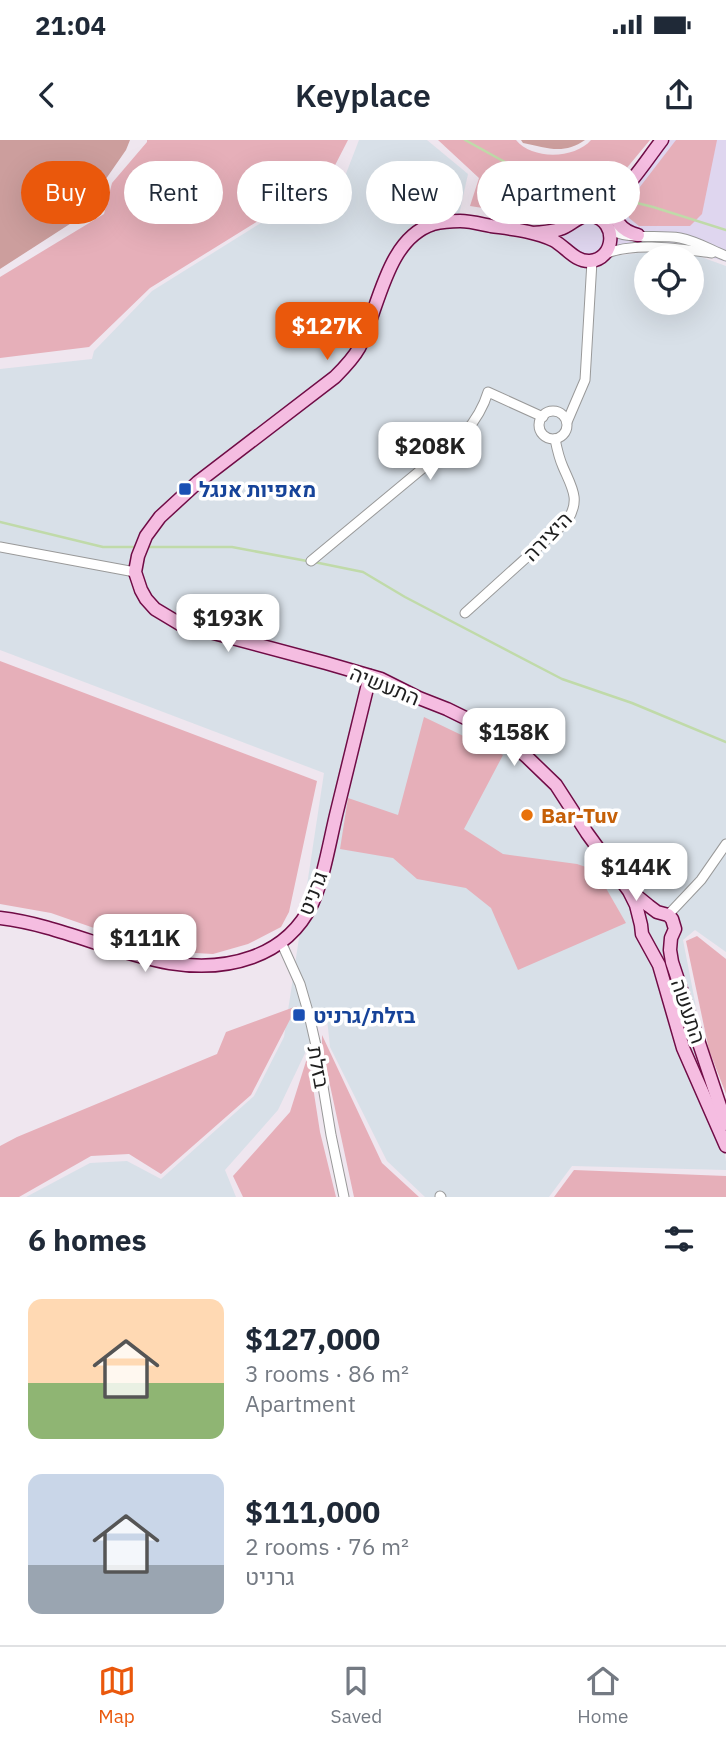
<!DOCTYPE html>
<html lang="en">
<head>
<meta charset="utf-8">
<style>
	body { margin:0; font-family:"IBM Plex Sans",Heebo,sans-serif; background:#f6f6f7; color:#1f2937; height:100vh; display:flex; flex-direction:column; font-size:26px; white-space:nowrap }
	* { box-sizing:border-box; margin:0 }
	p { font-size:23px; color:#747a83 }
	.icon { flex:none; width:38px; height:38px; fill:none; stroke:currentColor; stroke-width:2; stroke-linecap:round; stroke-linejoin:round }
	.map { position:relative; height:1057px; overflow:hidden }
	.drawer { display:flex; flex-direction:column; background:#fff; flex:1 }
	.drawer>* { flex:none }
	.hud { position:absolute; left:21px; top:21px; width:684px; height:63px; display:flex; gap:14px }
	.buttons { position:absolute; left:634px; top:105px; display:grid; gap:14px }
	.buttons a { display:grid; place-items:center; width:70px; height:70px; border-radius:50%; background:#fff; box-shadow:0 7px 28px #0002; font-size:35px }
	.price { position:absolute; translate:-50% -60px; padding:0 16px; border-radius:14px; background:#fff; color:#222; font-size:23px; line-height:46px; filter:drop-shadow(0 2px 4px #0008) }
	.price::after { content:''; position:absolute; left:50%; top:42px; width:21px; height:16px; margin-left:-10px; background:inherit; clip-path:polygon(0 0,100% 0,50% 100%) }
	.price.selected { background:#ea580c; color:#fff }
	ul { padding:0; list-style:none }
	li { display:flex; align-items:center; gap:21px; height:175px; padding:0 28px }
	li span { display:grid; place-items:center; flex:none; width:196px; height:140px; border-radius:14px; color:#555 }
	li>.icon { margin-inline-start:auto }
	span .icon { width:84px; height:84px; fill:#fffc; stroke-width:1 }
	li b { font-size:30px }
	h2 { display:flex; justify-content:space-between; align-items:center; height:84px; padding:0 28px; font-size:30px }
	.tag { padding:0 24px; border-radius:32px; background:#fff; box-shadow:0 7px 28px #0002; font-size:24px; line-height:63px }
	.tag.selected { background:#ea580c; color:#fff }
	.status { display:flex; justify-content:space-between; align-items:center; height:49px; padding:0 35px; background:#fff; direction:ltr }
	.status svg { height:19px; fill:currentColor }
	header { display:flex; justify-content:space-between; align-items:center; height:91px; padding:0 28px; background:#fff; font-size:32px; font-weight:600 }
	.tab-bar { display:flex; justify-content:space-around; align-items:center; height:98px; border-top:2px solid #e0e1e3; background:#fff; font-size:19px; color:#747a83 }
	.tab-bar a { display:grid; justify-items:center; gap:4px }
	.tab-bar .selected { color:#ea580c }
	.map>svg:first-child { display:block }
</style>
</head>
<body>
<div class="status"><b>21:04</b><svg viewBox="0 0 49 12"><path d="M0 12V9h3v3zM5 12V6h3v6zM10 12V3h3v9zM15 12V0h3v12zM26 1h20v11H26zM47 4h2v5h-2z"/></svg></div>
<header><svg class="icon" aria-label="back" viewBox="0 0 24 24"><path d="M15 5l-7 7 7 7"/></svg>Keyplace<svg class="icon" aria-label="share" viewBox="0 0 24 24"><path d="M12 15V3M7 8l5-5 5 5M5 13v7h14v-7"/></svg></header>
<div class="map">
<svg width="726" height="1057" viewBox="0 0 726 1057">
	<rect width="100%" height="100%" fill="#efe6ef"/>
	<polygon fill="#dfd6ef" points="655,0 726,0 726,122 704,115 655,110 612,113 589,121 564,108 562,95 572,77 593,67 617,48"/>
	<path fill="#d8e0e8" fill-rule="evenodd" d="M359,0H427L468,34L457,84L551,105L585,124L614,116L654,111L693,114L726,126V812L695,790L683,800L726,1021V1030L572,1026L549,1057H425L387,1021L330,907L326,869L278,970L225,1030L236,1057H26L90,1023L127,1021L161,1039L254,956L284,897L324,633L0,510V229L92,219L94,211L152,151L280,71L342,44ZM646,117H691V163H646Z"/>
	<g fill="#e6afb9">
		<polygon points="147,0 348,0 331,33 274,71 150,148 89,207 0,218 0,137 104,74 112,43 147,2"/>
		<path d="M438,0H516C532,20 575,19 591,0H650L611,47L577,67L546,78L470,66L479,38Z"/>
		<polygon points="676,0 717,0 702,74 690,86 639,86 629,78 626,65"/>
		<polygon points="0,521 317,641 289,772 281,787 248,804 213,814 160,811 51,773 0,764"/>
		<polygon points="424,577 503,615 464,689 503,714 577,724 592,729 603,743 626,783 518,830 491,768 466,748 417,739 393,718 340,709 348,658 398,675"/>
		<polygon points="697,796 726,819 726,954 709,910 686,801"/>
		<polygon points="297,866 251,955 161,1034 129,1014 91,1016 19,1057 0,1057 0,1006 17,997 217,914 226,892"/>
		<polygon points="322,895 382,1023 419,1057 354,1057 322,908"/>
		<polygon points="308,915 320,992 336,1057 243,1057 233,1036 290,972"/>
		<polygon points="574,1030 726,1036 726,1057 554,1057"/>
	</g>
	<g fill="#cc9e9d">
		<polygon points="0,0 130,0 126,10 101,46 90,71 0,129"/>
		<path d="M521,0H585C564,15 547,8 523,3Z"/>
	</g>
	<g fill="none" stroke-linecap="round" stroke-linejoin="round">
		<g stroke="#c0daa9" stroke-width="2.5">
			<polyline points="465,0 532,37 611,57"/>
			<polyline points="621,59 653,67 726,90"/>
			<polyline points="0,382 103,407 137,407"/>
			<polyline points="147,407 232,407 307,421"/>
			<polyline points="314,422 363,432 405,457 562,539 632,563 726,602"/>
		</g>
		<defs>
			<g id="street">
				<path d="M609,89C627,101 658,94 680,98C696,101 711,110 726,116"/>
				<path d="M605,114C635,101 680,109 712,113"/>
				<circle cx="553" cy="285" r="14"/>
				<polyline points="567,282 585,240 592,121"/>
				<polyline points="0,407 135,432"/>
				<path d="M311,421L464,294C475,281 483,269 488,252L543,277"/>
				<path d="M465,473L567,381C581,360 572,348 563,327C559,318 557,309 555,299"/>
				<polyline points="668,775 701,740 726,704"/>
				<polyline points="281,802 300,844 309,875 317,910 331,995 344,1057"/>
				<polyline points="440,1056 441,1057"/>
			</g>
			<g id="secondary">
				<path d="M615,63C612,81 622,91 638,95"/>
				<path d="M589,76C621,62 641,27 662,0"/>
				<path d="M533,93C542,92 551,92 560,89C572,86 579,73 593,76C618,82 615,119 590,121C575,122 566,107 553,100C534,91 512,89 491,86C481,84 470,81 460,81C452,81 441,82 433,84C386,99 379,169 359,208C353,219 344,228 335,237L198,342L160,377L146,396L138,416L135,432L141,450L146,459L155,469L180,484L326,523L381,539L419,558L447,569L504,597L527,617L556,645L587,693L629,751L636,765L641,785L642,794L659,825L683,908L726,1006"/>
				<polyline points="633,753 649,766 657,772 668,775 672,779 675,789 671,798 670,810 672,822 726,984"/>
				<path d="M0,778C59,785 112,813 170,823C226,832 286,818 312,764C324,738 330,699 337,671C348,626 359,581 370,536"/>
			</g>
		</defs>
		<use href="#street" stroke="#999" stroke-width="11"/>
		<use href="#secondary" stroke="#700c46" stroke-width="15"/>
		<use href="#street" stroke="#fff" stroke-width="9"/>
		<use href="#secondary" stroke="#f5bde1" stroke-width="12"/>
	</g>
	<g fill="#1a4fb4" stroke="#fff" stroke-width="2.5">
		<rect x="178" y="342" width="14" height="14" rx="3.5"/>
		<rect x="292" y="868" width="14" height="14" rx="3.5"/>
	</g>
	<circle fill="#e8710a" stroke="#fff" stroke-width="2.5" cx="527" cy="675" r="7"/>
	<g text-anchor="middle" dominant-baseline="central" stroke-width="7" stroke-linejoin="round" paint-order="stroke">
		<g font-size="21" font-weight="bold" fill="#164399" stroke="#fff" text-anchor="start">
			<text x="199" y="349">מאפיות אנגל</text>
			<text x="313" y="875">בזלת/גרניט</text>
		</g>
		<g font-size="21" fill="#1f1f1f" stroke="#fff">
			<text transform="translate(547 396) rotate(-46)">היצירה</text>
			<text transform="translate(385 545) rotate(22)">התעשיה</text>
			<text transform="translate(312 753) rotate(-68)">גרניט</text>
			<text transform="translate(689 871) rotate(71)">התעשה</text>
			<text transform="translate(319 927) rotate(80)">בזלת</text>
		</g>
		<g font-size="21" font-weight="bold" fill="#c56008" stroke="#fff" text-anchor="start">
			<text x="541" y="675">Bar-Tuv</text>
		</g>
	</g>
</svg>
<div class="buttons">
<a><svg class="icon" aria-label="locate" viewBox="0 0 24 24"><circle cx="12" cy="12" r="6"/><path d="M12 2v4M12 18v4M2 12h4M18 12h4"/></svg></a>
</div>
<b class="price selected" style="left:327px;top:222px">$127K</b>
<b class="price" style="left:430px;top:342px">$208K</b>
<b class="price" style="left:228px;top:514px">$193K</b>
<b class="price" style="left:514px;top:628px">$158K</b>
<b class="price" style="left:636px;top:763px">$144K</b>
<b class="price" style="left:145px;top:834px">$111K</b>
<div class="hud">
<a class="tag selected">Buy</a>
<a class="tag">Rent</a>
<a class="tag">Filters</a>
<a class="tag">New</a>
<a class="tag">Apartment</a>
</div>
</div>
<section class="drawer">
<h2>6 homes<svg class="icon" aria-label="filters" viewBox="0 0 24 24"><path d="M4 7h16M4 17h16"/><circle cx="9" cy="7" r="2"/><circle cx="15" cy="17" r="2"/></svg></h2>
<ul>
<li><span style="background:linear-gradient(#ffd9b3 60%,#8fb573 0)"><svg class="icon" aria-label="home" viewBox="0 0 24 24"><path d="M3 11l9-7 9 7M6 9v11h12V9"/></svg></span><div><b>$127,000</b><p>3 rooms · 86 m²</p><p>Apartment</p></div></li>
<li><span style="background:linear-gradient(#c9d6e8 65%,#9aa5b1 0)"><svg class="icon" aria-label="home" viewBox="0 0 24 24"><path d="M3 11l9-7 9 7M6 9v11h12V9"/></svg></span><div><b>$111,000</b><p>2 rooms · 76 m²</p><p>גרניט</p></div></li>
</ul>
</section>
<nav class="tab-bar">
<a class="selected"><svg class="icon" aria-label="map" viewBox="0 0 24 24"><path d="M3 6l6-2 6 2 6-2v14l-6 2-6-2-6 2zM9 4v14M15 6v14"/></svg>Map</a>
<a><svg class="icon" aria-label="saved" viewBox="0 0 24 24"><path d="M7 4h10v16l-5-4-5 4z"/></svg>Saved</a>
<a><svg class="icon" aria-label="home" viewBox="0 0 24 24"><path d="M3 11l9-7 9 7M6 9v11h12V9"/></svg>Home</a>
</nav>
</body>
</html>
